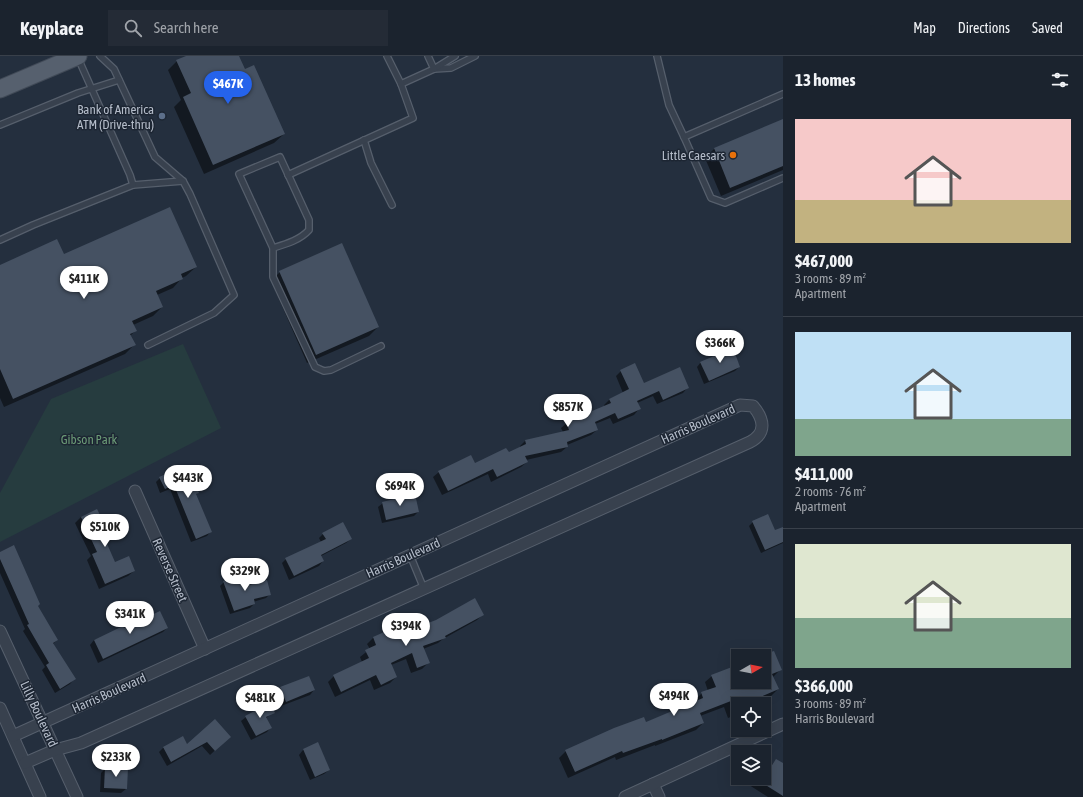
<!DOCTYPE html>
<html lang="en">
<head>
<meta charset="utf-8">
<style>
	body { margin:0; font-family:"Asap Condensed",sans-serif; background:#242b36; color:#f1f3f6; height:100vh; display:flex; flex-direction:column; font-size:15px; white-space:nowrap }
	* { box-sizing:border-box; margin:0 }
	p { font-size:13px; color:#a0a4aa }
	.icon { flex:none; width:22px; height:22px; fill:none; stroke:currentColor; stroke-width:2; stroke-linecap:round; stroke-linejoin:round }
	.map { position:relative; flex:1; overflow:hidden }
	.drawer { display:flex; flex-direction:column; background:#1b232e; width:300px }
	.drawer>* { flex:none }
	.needle { width:26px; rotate:81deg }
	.fabs { position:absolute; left:731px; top:593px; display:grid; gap:8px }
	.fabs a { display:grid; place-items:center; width:40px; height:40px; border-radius:0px; background:#1b232e; box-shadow:0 4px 16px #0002,0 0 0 1px #39404a; font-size:20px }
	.price { position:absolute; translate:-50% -34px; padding:0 9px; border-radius:14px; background:#fff; color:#222; font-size:13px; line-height:26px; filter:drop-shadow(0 1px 2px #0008) }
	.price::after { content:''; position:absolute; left:50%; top:24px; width:12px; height:9px; margin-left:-6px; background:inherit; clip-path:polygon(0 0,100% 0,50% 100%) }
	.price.active { background:#2563eb; color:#fff }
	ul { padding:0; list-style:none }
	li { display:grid; align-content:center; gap:8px; height:212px; padding:0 12px }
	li+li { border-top:1px solid #39404a }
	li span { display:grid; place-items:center; height:124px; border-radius:0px; color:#555 }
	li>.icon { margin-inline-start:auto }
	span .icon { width:72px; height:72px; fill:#fffc; stroke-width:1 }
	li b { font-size:17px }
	h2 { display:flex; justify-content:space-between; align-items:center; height:48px; padding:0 12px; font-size:17px }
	header { display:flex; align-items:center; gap:24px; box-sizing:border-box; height:56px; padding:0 20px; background:#1b232e; border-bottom:1px solid #39404a }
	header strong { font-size:19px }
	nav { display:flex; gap:22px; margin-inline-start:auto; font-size:14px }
	.search { width:280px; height:36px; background:#242b36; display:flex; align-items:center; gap:10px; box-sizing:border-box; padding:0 14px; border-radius:0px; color:#a0a4aa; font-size:15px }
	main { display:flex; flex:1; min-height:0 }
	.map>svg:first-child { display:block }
</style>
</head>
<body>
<header>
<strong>Keyplace</strong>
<div class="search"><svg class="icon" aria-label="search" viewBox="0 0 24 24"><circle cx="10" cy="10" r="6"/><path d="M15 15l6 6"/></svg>Search here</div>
<nav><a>Map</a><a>Directions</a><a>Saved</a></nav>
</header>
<main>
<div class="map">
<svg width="783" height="741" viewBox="0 0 783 741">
	<rect width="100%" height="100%" fill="#242f3e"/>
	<polygon fill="#263c3f" points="183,288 221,372 0,486 0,437 51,343"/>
	<g fill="#0007">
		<polygon points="188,0 238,0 244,14 284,78 274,87 204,118 174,51 181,44 168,14 177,5"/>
		<polygon points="783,64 783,114 721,140 705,102 714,93"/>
		<polygon points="64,199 196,211 186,220 182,222 173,232 157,239 162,251 153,260 133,269 135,275 130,280 134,289 125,298 4,351 0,342 0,210"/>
		<polygon points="280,216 378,271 369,280 307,307 271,225"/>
		<polygon points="701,306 739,311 735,315 704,328 697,311"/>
		<polygon points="621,315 644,329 688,331 683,337 657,348 653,340 637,347 639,353 634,359 613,368 610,362 595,368 597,374 591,379 567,389 567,391 561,396 526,404 527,406 521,411 491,426 488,418 442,439 433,421 439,416 475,408 508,398 520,392 520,390 525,385 563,376 561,372 567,367 605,351 604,349 610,343 623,337 616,320"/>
		<polygon points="160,422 198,437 195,439 211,475 207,480 191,486 170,433 160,437 156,426"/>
		<polygon points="383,447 418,456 414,460 382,467 378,451"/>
		<polygon points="81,461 100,462 114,475 109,481 104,483 114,508 134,515 128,520 99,533 87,504 91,500 75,467"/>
		<polygon points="753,466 775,475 783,472 783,487 761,497 749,470"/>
		<polygon points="323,478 351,483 346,487 321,500 323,505 319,510 289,524 282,507 286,503 321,486 319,482"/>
		<polygon points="0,497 37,550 57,584 53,588 74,623 70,628 55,637 42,614 45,611 23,575 25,573 0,517"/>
		<polygon points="224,526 248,530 270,538 266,542 253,546 254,548 250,552 230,558 220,530"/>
		<polygon points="483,558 477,564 443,583 438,587 423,593 428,607 422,613 411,617 406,603 391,609 396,621 390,627 374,634 370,624 335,641 328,626 334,620 362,606 360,601 370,593 367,588 373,582 393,581"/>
		<polygon points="167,572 163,576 98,607 90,589 94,584 123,574"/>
		<polygon points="773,596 781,613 773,621 778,633 771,640 751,648 738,648 738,658 728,662 724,651 700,660 703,667 696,674 655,690 655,689 616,704 615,701 568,722 559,702 566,695 614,673 645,667 696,646 695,644 702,637 708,635 705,626 712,620 738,611 738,626 764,626 764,600"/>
		<polygon points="309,621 314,634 310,639 281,650 276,637 280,632"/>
		<polygon points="269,648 274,656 266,662 271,671 267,676 251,684 241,665 246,661"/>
		<polygon points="215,664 225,685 210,699 202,690 167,710 159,696 163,692 187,689"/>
		<polygon points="318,688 329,714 324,718 310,724 299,699 303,694"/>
		<polygon points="776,704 783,708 783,741 768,741 746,727 749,722 764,722 764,709 769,712"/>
		<polygon points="106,712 126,733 121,737 100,736 101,717"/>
	</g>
	<g fill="#455162">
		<polygon points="186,0 239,0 245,13 254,9 285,78 213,109 183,41 191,37 176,4"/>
		<polygon points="783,63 783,110 730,132 714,92"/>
		<polygon points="170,151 197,211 181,218 183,223 156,235 163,251 132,265 137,275 130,278 136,289 13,343 0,313 0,209 57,183 64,198"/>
		<polygon points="342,187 379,271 316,299 279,215"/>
		<polygon points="733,292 740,311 709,325 700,306"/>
		<polygon points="635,307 644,327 680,311 689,332 663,344 659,335 637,345 641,353 618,363 615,357 595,366 598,374 567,386 568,391 525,400 528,406 497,421 493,413 448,435 438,415 471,399 475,407 506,392 509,396 526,388 525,384 569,374 566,366 611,347 609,343 629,333 620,314"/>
		<polygon points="187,409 199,437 196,438 212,476 196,483 174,429 165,433 159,421"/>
		<polygon points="415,438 419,456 386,464 382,446"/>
		<polygon points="97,453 101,461 107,458 116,475 104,481 115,506 129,500 135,515 105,528 92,498 97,496 81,461"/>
		<polygon points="768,458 775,474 783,471 783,486 765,494 752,465"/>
		<polygon points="343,466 352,483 321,499 324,505 294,520 285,502 326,483 322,477"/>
		<polygon points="14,489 40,548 38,550 58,584 53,587 76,623 60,633 46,609 49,607 27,569 29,568 0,503 0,496"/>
		<polygon points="245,518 249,529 267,524 271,539 254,543 255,548 234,555 223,525"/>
		<polygon points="475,542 484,559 445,580 446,582 423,590 430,607 417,612 412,597 391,607 397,621 381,629 376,619 341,636 333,619 369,602 365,594 376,589 373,581 391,573 394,580 436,564"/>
		<polygon points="160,555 168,572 103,603 94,584 123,570 124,572"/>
		<polygon points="774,595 782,614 772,618 779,633 744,648 732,648 731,645 700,657 704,667 662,684 662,683 623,697 622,695 575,716 565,694 614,672 644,661 646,666 703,642 701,636 716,631 711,619 732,611 738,626 764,626 764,598"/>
		<polygon points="309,620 315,634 286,646 280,631"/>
		<polygon points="270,647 275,657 266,661 272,672 256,680 245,660"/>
		<polygon points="215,663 231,681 215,695 207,686 171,706 163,691 183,680 187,688"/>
		<polygon points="318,686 330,714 315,721 303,693"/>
		<polygon points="776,703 783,707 783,740 764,728 764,708 770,712"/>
		<polygon points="105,711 128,712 127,733 104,732"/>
	</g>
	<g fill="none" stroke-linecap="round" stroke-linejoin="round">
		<defs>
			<g id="service">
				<polyline points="100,0 114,13 155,101 183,125 190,138 234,239 214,257 148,289"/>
				<polyline points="657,0 669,49 684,81 783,38"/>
				<polyline points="434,13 451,12 475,0"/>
				<polyline points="434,13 455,0"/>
				<polyline points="401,28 434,13 428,0"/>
				<polyline points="0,69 78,37 119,24"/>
				<polyline points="684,81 711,142 725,147 783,122"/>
				<polyline points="364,84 371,107 392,149"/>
				<polyline points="288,119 413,62 401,28 387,0"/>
				<polyline points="133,129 183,125"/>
				<polyline points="0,184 33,169 133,129 130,119 78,2"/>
				<path d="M273,192L239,118L280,101L309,164V174C300,184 286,188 273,192V221L315,311L324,315L331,314L381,290"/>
				<polyline points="410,499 424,533"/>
			</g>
			<g id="minor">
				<polyline points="135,435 205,593"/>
				<polyline points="0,575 77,741"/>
				<polyline points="0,652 40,741"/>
				<path d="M13,680L740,349L753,350C764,363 767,377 750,386L81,687L55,694L25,707"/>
				<polyline points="653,728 659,741"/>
				<polyline points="625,741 783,668"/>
			</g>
			<polyline id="primary" points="0,33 78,0"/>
		</defs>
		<use href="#service" stroke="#565f6c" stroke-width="8"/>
		<use href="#minor" stroke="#565f6c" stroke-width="13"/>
		<use href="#primary" stroke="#414a57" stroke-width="19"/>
		<use href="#service" stroke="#38414e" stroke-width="5.5"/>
		<use href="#minor" stroke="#38414e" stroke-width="11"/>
		<use href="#primary" stroke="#56606e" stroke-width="17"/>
	</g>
	<circle fill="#5c6f8a" stroke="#1d2633" stroke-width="1.5" cx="162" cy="60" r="4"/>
	<circle fill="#e8710a" stroke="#1d2633" stroke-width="1.5" cx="733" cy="99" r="4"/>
	<g text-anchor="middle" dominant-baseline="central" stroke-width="3" stroke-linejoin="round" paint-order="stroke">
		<g font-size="13" fill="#b4bcc9" stroke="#1d2633" text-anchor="end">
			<text x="154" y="53">Bank of America<tspan x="154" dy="15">ATM (Drive-thru)</tspan></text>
			<text x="725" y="99">Little Caesars</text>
		</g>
		<g font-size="13" fill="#b4bcc9" stroke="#1d2633">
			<text transform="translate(698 368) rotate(-24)">Harris Boulevard</text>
			<text transform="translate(403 502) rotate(-24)">Harris Boulevard</text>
			<text transform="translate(170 514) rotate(66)">Reverse Street</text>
			<text transform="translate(109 637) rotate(-24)">Harris Boulevard</text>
			<text transform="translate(39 658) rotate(65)">Lilly Boulevard</text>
		</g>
		<g font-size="13" fill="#6b9a76" stroke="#1d2633">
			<text x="89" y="383">Gibson Park</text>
		</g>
	</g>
</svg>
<div class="fabs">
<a><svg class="needle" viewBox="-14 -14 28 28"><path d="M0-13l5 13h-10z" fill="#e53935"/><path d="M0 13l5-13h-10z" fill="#a0a4aa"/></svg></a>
<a><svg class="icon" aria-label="locate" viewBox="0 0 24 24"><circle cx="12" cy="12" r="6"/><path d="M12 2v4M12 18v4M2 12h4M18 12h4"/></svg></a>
<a><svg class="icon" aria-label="layers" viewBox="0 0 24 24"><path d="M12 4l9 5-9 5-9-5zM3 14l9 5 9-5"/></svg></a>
</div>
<b class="price active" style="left:228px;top:49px">$467K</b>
<b class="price" style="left:84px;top:244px">$411K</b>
<b class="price" style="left:720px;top:308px">$366K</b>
<b class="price" style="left:568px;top:372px">$857K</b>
<b class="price" style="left:188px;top:443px">$443K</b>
<b class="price" style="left:400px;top:451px">$694K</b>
<b class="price" style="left:105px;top:492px">$510K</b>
<b class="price" style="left:245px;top:536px">$329K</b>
<b class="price" style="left:130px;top:579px">$341K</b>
<b class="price" style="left:406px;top:591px">$394K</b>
<b class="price" style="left:674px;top:661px">$494K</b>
<b class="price" style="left:260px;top:663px">$481K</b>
<b class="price" style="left:116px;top:722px">$233K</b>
</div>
<section class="drawer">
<h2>13 homes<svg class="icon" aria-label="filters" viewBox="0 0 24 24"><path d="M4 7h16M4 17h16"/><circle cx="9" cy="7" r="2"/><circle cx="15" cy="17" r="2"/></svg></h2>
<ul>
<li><span style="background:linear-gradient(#f6c9c9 65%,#c2b280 0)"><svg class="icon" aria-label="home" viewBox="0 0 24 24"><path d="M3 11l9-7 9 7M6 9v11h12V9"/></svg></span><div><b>$467,000</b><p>3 rooms · 89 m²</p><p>Apartment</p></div></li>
<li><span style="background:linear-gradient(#bfe0f5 70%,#7fa58c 0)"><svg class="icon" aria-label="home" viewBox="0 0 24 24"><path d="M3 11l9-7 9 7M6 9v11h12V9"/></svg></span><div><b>$411,000</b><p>2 rooms · 76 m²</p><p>Apartment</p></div></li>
<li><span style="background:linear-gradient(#dfe7d0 60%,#7fa58c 0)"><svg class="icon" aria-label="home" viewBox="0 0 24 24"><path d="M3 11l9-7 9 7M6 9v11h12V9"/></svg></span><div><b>$366,000</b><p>3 rooms · 89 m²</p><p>Harris Boulevard</p></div></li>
</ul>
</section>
</main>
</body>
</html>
